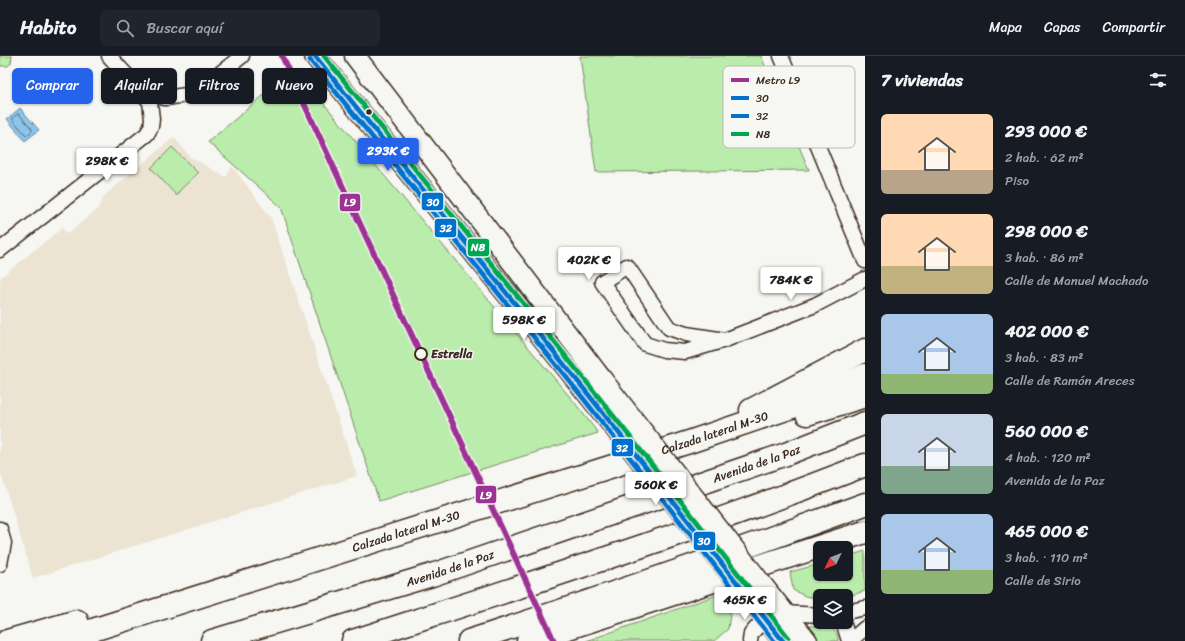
<!DOCTYPE html>
<html lang="es">
<head>
<meta charset="utf-8">
<style>
	body { margin:0; font-family:Sriracha,sans-serif; background:#20242c; color:#f1f3f6; height:100vh; display:flex; flex-direction:column; font-size:15px; white-space:nowrap }
	* { box-sizing:border-box; margin:0 }
	p { font-size:13px; color:#9ea1a6 }
	.icon { flex:none; width:22px; height:22px; fill:none; stroke:currentColor; stroke-width:2; stroke-linecap:round; stroke-linejoin:round }
	.map { position:relative; flex:1; overflow:hidden }
	.drawer { display:flex; flex-direction:column; background:#171b24; width:320px }
	.drawer>* { flex:none }
	.guide { position:absolute; left:12px; top:12px; width:380px; height:36px; display:flex; gap:8px }
	.needle { width:26px; rotate:227deg }
	.controls { position:absolute; left:813px; top:485px; display:grid; gap:8px }
	.controls a { display:grid; place-items:center; width:40px; height:40px; border-radius:6px; background:#171b24; box-shadow:0 1px 3px #0004; font-size:20px }
	.price { position:absolute; translate:-50% -34px; padding:0 9px; border-radius:4px; background:#fff; color:#222; font-size:13px; line-height:26px; filter:drop-shadow(0 1px 2px #0008) }
	.price::after { content:''; position:absolute; left:50%; top:24px; width:12px; height:9px; margin-left:-6px; background:inherit; clip-path:polygon(0 0,100% 0,50% 100%) }
	.price.active { background:#2563eb; color:#fff }
	ul { padding:0; list-style:none }
	li { display:flex; align-items:center; gap:12px; height:100px; padding:0 16px }
	li span { display:grid; place-items:center; flex:none; width:112px; height:80px; border-radius:6px; color:#555 }
	li>.icon { margin-inline-start:auto }
	span .icon { width:48px; height:48px; fill:#fffc; stroke-width:1 }
	li b { font-size:17px }
	h2 { display:flex; justify-content:space-between; align-items:center; height:48px; padding:0 16px; font-size:17px }
	.tag { padding:0 14px; border-radius:6px; background:#171b24; box-shadow:0 1px 3px #0004; font-size:14px; line-height:36px }
	.tag.active { background:#2563eb; color:#fff }
	header { display:flex; align-items:center; gap:24px; box-sizing:border-box; height:56px; padding:0 20px; background:#171b24; border-bottom:1px solid #363941 }
	header strong { font-size:19px }
	nav { display:flex; gap:22px; margin-inline-start:auto; font-size:14px }
	.search { width:280px; height:36px; background:#20242c; display:flex; align-items:center; gap:10px; box-sizing:border-box; padding:0 14px; border-radius:6px; color:#9ea1a6; font-size:15px }
	main { display:flex; flex:1; min-height:0 }
	.map>svg:first-child { display:block }
</style>
</head>
<body>
<header>
<strong>Habito</strong>
<div class="search"><svg class="icon" aria-label="search" viewBox="0 0 24 24"><circle cx="10" cy="10" r="6"/><path d="M15 15l6 6"/></svg>Buscar aquí</div>
<nav><a>Mapa</a><a>Capas</a><a>Compartir</a></nav>
</header>
<main>
<div class="map">
<svg width="865" height="585" viewBox="0 0 865 585">
	<rect width="100%" height="100%" fill="#f6f6f2"/>
	<filter id="ink" filterUnits="userSpaceOnUse"><feTurbulence type="fractalNoise" baseFrequency=".025" numOctaves="2"/><feDisplacementMap in="SourceGraphic" scale="8" xChannelSelector="R" yChannelSelector="G"/><feConvolveMatrix kernelMatrix="1 2 1 2 8 2 1 2 1" color-interpolation-filters="sRGB"/></filter>
	<g filter="url(#ink)">
		<polygon fill="#ece3d2" points="174,81 190,101 226,121 232,110 271,162 357,420 33,522 0,414 0,222 62,172 67,178 98,153 105,139"/>
		<g fill="#baecac" stroke="#7a8b65">
			<polygon points="0,0 12,0 11,7 8,10 0,10"/>
			<polygon points="580,0 761,0 809,114 596,116"/>
			<polygon points="287,22 301,25 315,37 575,347 598,377 379,445 281,151 208,86 277,28"/>
			<polygon points="172,91 198,117 179,135 177,140 151,112"/>
			<polygon points="865,495 865,535 846,541 820,540 820,543 805,540 793,534 790,516 820,508 820,518 846,518 846,501"/>
			<polygon points="717,539 726,542 730,558 728,573 714,585 586,585"/>
			<path d="M805,570C818,570 838,567 838,585H816Z"/>
		</g>
		<polygon fill="#8cc4eb" stroke="#6c8699" points="20,52 39,74 25,85 7,63"/>
		<g fill="none" stroke-linecap="round" stroke-linejoin="round">
			<polygon stroke="#5b6870" stroke-width="1" points="18,58 20,59 32,73 32,75 27,79 25,78 13,64 13,62"/>
			<defs>
				<g id="minor">
					<polyline points="781,0 865,205"/>
					<polyline points="143,37 165,42 194,38 242,0"/>
					<polyline points="0,194 147,78 151,71 152,63 150,46 143,37 109,0"/>
					<polyline points="725,284 686,278 669,272 627,210 602,226 645,288 664,294 685,296 725,284 815,249 865,223"/>
					<polyline points="0,473 4,487 0,508"/>
					<polyline points="846,556 865,552"/>
					<polyline points="841,566 844,569 849,585"/>
					<polyline points="750,585 751,578 757,571 767,565 784,557 820,559"/>
					<polyline points="850,585 865,572"/>
				</g>
				<g id="secondary">
					<polyline points="315,0 588,338"/>
					<polyline points="355,0 603,325"/>
					<polyline points="766,534 807,585"/>
					<polyline points="750,542 783,585"/>
				</g>
				<g id="motorway">
					<polyline points="751,354 865,294"/>
					<polyline points="807,358 865,340"/>
					<polyline points="7,585 77,565"/>
					<path id="s1" d="M58,585L689,386L801,348L865,319"/>
					<path id="s2" d="M212,585L432,519L786,398L865,367"/>
					<path d="M353,585C525,529 697,475 865,409"/>
					<path d="M469,585C602,542 734,496 865,448"/>
					<polyline points="528,585 865,476"/>
				</g>
			</defs>
			<use href="#minor" stroke="#3b2a1e" stroke-width="17"/>
			<use href="#secondary" stroke="#3b2a1e" stroke-width="23"/>
			<use href="#motorway" stroke="#3b2a1e" stroke-width="25"/>
			<use href="#minor" stroke="#f6f6f2" stroke-width="14"/>
			<use href="#secondary" stroke="#f6f6f2" stroke-width="20"/>
			<use href="#motorway" stroke="#f6f6f2" stroke-width="22"/>
			<defs>
				<g id="secondary-bridge">
					<polyline points="603,325 766,534"/>
					<polyline points="588,338 750,542"/>
				</g>
			</defs>
			<use href="#secondary-bridge" stroke="#3b2a1e" stroke-width="23" stroke-linecap="butt"/>
			<use href="#secondary-bridge" stroke="#f6f6f2" stroke-width="20"/>
			<defs>
				<polyline id="bus-1" points="315,0 588,338 783,585"/>
				<polyline id="bus-2" points="310,4 583,342 774,585"/>
				<polyline id="bus-3" points="324,0 593,334 788,581"/>
			</defs>
			<use href="#bus-1" stroke="#f6f6f2" stroke-width="8"/>
			<use href="#bus-2" stroke="#f6f6f2" stroke-width="8"/>
			<use href="#bus-3" stroke="#f6f6f2" stroke-width="8"/>
			<use href="#bus-1" stroke="#0072ce" stroke-width="5"/>
			<use href="#bus-2" stroke="#0072ce" stroke-width="5"/>
			<use href="#bus-3" stroke="#00a651" stroke-width="5"/>
			<defs>
				<polyline id="metro-1" points="282,0 554,585"/>
			</defs>
			<use href="#metro-1" stroke="#f6f6f2" stroke-width="9"/>
			<use href="#metro-1" stroke="#9c3293" stroke-width="6"/>
		</g>
	</g>
	<circle fill="#3b2a1e" stroke="#f6f6f2" stroke-width="1.5" cx="369" cy="56" r="3.5"/>
	<circle fill="#f6f6f2" stroke="#3b2a1e" stroke-width="2" cx="421" cy="298" r="6"/>
	<g text-anchor="middle" dominant-baseline="central" stroke-width="3" stroke-linejoin="round" paint-order="stroke">
		<g font-size="12" font-weight="bold" fill="#3b2a1e" stroke="#f6f6f2" text-anchor="start">
			<text x="431" y="298">Estrella</text>
		</g>
		<g font-size="12" fill="#3b2a1e" stroke="#f6f6f2">
			<text stroke="none"><textPath href="#s1" startOffset="689">Calzada lateral M-30</textPath></text>
			<text stroke="none"><textPath href="#s2" startOffset="573">Avenida de la Paz</textPath></text>
			<text stroke="none"><textPath href="#s1" startOffset="365">Calzada lateral M-30</textPath></text>
			<text stroke="none"><textPath href="#s2" startOffset="249">Avenida de la Paz</textPath></text>
		</g>
	</g>
	<rect x="723" y="10" width="132" height="82" rx="6" fill="#f6f6f2" stroke="#beb9b2" stroke-width="1"/>
	<rect x="731" y="22" width="18" height="4" fill="#9c3293"/>
	<rect x="731" y="40" width="18" height="4" fill="#0072ce"/>
	<rect x="731" y="58" width="18" height="4" fill="#0072ce"/>
	<rect x="731" y="76" width="18" height="4" fill="#00a651"/>
	<g font-size="11" fill="#3b2a1e">
		<text x="756" y="28">Metro L9</text>
		<text x="756" y="46">30</text>
		<text x="756" y="64">32</text>
		<text x="756" y="82">N8</text>
	</g>
	<g stroke="#f6f6f2" stroke-width="1.5">
		<rect x="421" y="136" width="23" height="19" rx="4" fill="#0072ce"/>
		<rect x="339" y="137" width="22" height="19" rx="4" fill="#9c3293"/>
		<rect x="434" y="162" width="23" height="20" rx="4" fill="#0072ce"/>
		<rect x="467" y="182" width="23" height="19" rx="4" fill="#00a651"/>
		<rect x="611" y="382" width="23" height="19" rx="4" fill="#0072ce"/>
		<rect x="475" y="429" width="22" height="19" rx="4" fill="#9c3293"/>
		<rect x="693" y="475" width="23" height="20" rx="4" fill="#0072ce"/>
	</g>
	<g font-size="11" text-anchor="middle" font-weight="bold" fill="#fff">
		<text x="433" y="150">30</text>
		<text x="350" y="150">L9</text>
		<text x="446" y="176">32</text>
		<text x="478" y="195">N8</text>
		<text x="622" y="396">32</text>
		<text x="486" y="443">L9</text>
		<text x="704" y="489">30</text>
	</g>
</svg>
<div class="controls">
<a><svg class="needle" viewBox="-14 -14 28 28"><path d="M0-13l5 13h-10z" fill="#e53935"/><path d="M0 13l5-13h-10z" fill="#9ea1a6"/></svg></a>
<a><svg class="icon" aria-label="layers" viewBox="0 0 24 24"><path d="M12 4l9 5-9 5-9-5zM3 14l9 5 9-5"/></svg></a>
</div>
<b class="price active" style="left:388px;top:116px">293K €</b>
<b class="price" style="left:107px;top:126px">298K €</b>
<b class="price" style="left:589px;top:225px">402K €</b>
<b class="price" style="left:791px;top:245px">784K €</b>
<b class="price" style="left:524px;top:285px">598K €</b>
<b class="price" style="left:656px;top:450px">560K €</b>
<b class="price" style="left:745px;top:565px">465K €</b>
<div class="guide">
<a class="tag active">Comprar</a>
<a class="tag">Alquilar</a>
<a class="tag">Filtros</a>
<a class="tag">Nuevo</a>
</div>
</div>
<section class="drawer">
<h2>7 viviendas<svg class="icon" aria-label="filters" viewBox="0 0 24 24"><path d="M4 7h16M4 17h16"/><circle cx="9" cy="7" r="2"/><circle cx="15" cy="17" r="2"/></svg></h2>
<ul>
<li><span style="background:linear-gradient(#ffd9b3 70%,#b9a48a 0)"><svg class="icon" aria-label="home" viewBox="0 0 24 24"><path d="M3 11l9-7 9 7M6 9v11h12V9"/></svg></span><div><b>293 000 €</b><p>2 hab. · 62 m²</p><p>Piso</p></div></li>
<li><span style="background:linear-gradient(#ffd9b3 65%,#c2b280 0)"><svg class="icon" aria-label="home" viewBox="0 0 24 24"><path d="M3 11l9-7 9 7M6 9v11h12V9"/></svg></span><div><b>298 000 €</b><p>3 hab. · 86 m²</p><p>Calle de Manuel Machado</p></div></li>
<li><span style="background:linear-gradient(#a9c7e8 75%,#8fb573 0)"><svg class="icon" aria-label="home" viewBox="0 0 24 24"><path d="M3 11l9-7 9 7M6 9v11h12V9"/></svg></span><div><b>402 000 €</b><p>3 hab. · 83 m²</p><p>Calle de Ramón Areces</p></div></li>
<li><span style="background:linear-gradient(#c9d6e8 65%,#7fa58c 0)"><svg class="icon" aria-label="home" viewBox="0 0 24 24"><path d="M3 11l9-7 9 7M6 9v11h12V9"/></svg></span><div><b>560 000 €</b><p>4 hab. · 120 m²</p><p>Avenida de la Paz</p></div></li>
<li><span style="background:linear-gradient(#a9c7e8 70%,#8fb573 0)"><svg class="icon" aria-label="home" viewBox="0 0 24 24"><path d="M3 11l9-7 9 7M6 9v11h12V9"/></svg></span><div><b>465 000 €</b><p>3 hab. · 110 m²</p><p>Calle de Sirio</p></div></li>
</ul>
</section>
</main>
</body>
</html>
